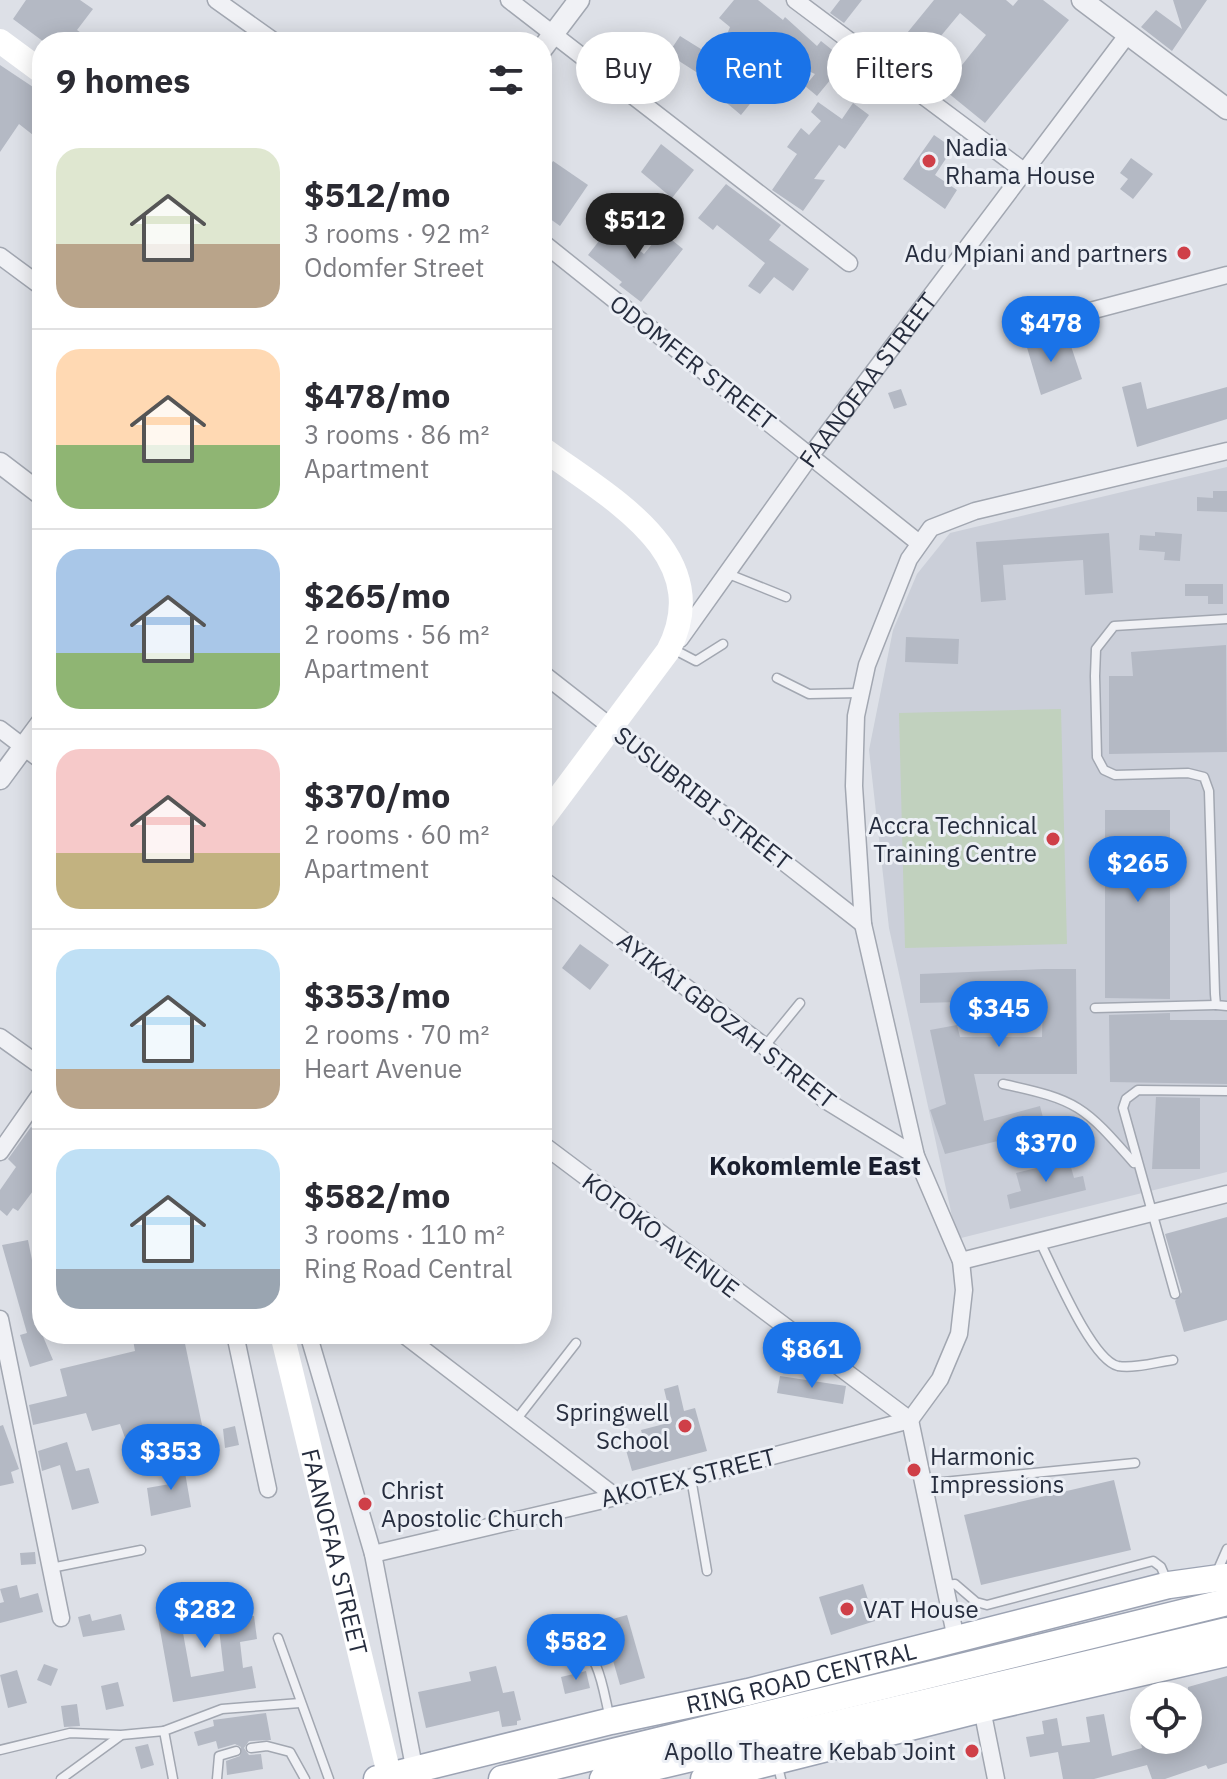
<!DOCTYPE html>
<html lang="en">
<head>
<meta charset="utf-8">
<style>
	body { margin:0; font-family:"IBM Plex Sans",sans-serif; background:#f7f7f7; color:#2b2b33; height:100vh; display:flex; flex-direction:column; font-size:30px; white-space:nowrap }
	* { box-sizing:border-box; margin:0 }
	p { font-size:26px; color:#7c7c81 }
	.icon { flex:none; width:44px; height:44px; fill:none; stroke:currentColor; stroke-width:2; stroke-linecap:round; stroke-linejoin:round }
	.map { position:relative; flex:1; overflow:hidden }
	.side { position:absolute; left:32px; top:32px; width:520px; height:1312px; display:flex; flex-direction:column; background:#fff; border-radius:32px; box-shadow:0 4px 20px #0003 }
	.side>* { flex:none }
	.top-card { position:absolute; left:576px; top:32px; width:530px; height:72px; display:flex; gap:16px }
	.buttons { position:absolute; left:1130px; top:1682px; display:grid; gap:16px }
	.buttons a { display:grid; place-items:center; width:72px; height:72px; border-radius:50%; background:#fff; box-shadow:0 4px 20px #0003; font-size:40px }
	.price { position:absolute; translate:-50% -68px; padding:0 18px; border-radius:28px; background:#1a73e8; color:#fff; font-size:26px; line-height:52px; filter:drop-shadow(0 2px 4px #0008) }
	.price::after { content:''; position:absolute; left:50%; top:48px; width:24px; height:18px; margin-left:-12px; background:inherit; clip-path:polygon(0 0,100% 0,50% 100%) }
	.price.current { background:#222; color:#fff }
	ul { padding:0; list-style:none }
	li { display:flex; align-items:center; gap:24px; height:200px; padding:0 24px }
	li+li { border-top:2px solid #e1e1e2 }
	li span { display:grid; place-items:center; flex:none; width:224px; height:160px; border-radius:24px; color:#555 }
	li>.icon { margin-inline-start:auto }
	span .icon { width:96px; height:96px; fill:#fffc; stroke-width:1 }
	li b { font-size:34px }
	h2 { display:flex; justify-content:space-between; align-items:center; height:96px; padding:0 24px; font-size:34px }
	.pill { padding:0 28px; border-radius:36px; background:#fff; box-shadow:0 4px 20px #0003; font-size:28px; line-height:72px }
	.pill.current { background:#1a73e8; color:#fff }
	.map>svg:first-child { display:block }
</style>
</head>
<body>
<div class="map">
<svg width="1227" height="1779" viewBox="0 0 1227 1779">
	<rect width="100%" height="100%" fill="#dde0e7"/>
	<polygon fill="#cbcfd9" points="1227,467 1227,1172 957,1239 889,928 869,750 893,630 917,574 950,533"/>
	<polygon fill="#c1d1be" points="1061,709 1067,944 905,948 899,713"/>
	<g fill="#b4b9c4" fill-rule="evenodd">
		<polygon points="26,0 80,0 93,9 77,30 93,42 44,42 13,19"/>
		<polygon points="734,0 758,0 783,20 785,17 817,46 821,41 846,61 817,96 805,86 815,74 793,64 777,81 763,68 766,65 762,61 766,56 748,38 724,66 758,94 741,115 710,89 715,84 668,54 680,36 717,59 730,27 719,18"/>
		<polygon points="840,0 862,0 844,23 830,13"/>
		<path d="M934,0H1006L1013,6L1018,0H1043L1069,20L985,123L894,49ZM960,13L986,35L958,70L930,49Z"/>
		<polygon points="1173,0 1207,0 1172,51 1141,27 1156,10 1182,29"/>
		<polygon points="0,65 42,93 42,142 19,124 0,152"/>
		<polygon points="818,102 842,119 853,103 869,115 845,149 839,145 814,179 825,180 803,211 772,190 797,154 787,147 801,128 809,135 821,121 811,112"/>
		<polygon points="934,135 953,148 935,175 957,190 945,209 903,179"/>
		<polygon points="661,144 694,170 672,198 641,172"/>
		<polygon points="1131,158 1153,174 1133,199 1120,189 1128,179 1120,173"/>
		<polygon points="553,161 588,185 560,226 542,213 542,178"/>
		<polygon points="726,184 781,225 769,240 809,269 793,291 774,277 760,294 748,286 765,263 717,225 713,230 698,218"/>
		<polygon points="610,227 644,254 662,232 683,249 641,302 619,285 622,282 588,255"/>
		<polygon points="1039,329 1046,351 1070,343 1082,379 1041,395 1023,334"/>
		<polygon points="1141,382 1147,409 1227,387 1227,419 1137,447 1122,387"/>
		<polygon points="901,389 907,405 894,409 888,393"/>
		<polygon points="1213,491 1227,491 1227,512 1197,511 1197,497 1213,498"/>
		<polygon points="1155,532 1182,534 1180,561 1164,560 1165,552 1139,550 1140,535 1155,536"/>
		<polygon points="1109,533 1113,593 1085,595 1083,560 1003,565 1006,600 981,602 976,542"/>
		<polygon points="1185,584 1223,584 1223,604 1208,604 1208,596 1185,596"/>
		<polygon points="906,637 959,639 958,664 905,662"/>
		<polygon points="1226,645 1227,752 1109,754 1109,676 1133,676 1131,652"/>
		<polygon points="1105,810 1170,810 1170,999 1105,998"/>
		<polygon points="580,944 609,965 590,990 562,968"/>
		<polygon points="1044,969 1076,969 1077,1074 974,1074 984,1121 1040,1106 1046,1129 945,1154 930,1110 946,1104 930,1030 957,1025 960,1037 1042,1037 1043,1000 920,1003 920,974"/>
		<polygon points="1170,1013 1170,1020 1227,1020 1227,1084 1110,1082 1109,1015"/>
		<polygon points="1156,1097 1200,1098 1200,1169 1152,1169"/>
		<polygon points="31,1127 42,1135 42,1179 18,1211 13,1208 7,1216 0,1210 0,1190 16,1167 8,1159"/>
		<polygon points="1069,1160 1074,1178 1083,1176 1086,1190 1010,1209 1007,1195 1021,1191 1016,1173"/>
		<polygon points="1227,1217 1227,1320 1184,1332 1175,1301 1182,1292 1165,1234"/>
		<polygon points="28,1240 35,1275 42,1274 42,1334 53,1360 30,1367 20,1335 27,1333 2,1245"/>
		<polygon points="132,1334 183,1334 207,1449 178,1456 174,1436 129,1449 120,1424 92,1431 86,1413 33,1425 29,1405 67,1396 60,1369 135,1351"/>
		<polygon points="780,1376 846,1386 843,1404 777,1393"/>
		<polygon points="678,1385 684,1411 695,1408 707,1451 632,1471 626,1450 645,1445 641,1430 672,1422 664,1389"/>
		<polygon points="3,1425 19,1469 11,1472 14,1483 0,1486 0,1426"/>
		<polygon points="235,1426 239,1445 225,1448 223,1429"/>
		<polygon points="67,1442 76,1471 89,1468 99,1503 72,1510 60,1465 42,1471 38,1451"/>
		<polygon points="183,1461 191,1507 151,1516 147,1488 170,1484 167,1464"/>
		<polygon points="1114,1480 1131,1550 981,1585 964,1515"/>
		<polygon points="35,1552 36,1564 21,1565 20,1553"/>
		<polygon points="863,1584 875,1621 831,1635 819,1597"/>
		<polygon points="17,1585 20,1598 38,1593 43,1612 0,1623 0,1603 4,1602 0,1589"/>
		<path d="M215,1597L219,1615L254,1616L257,1639L240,1642L243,1668L252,1666L256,1688L173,1702L157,1613ZM219,1629L224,1671L191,1677L183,1633Z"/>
		<polygon points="90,1614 92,1621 121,1614 125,1630 83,1637 78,1617"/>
		<polygon points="627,1615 645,1678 620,1685 602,1622"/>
		<polygon points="44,1664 58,1669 51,1686 37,1680"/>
		<polygon points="496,1666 503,1693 514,1691 521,1720 517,1721 517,1725 502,1727 499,1711 426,1728 418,1692 471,1681 469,1672"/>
		<polygon points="17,1670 27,1703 8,1708 0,1675"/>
		<polygon points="586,1671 590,1688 565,1694 561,1677"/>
		<polygon points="1227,1676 1227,1763 1208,1769 1206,1765 1165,1779 1152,1779 1147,1765 1094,1779 1063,1779 1058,1752 1030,1757 1026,1737 1044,1734 1042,1721 1057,1718 1062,1746 1090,1742 1086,1717 1104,1714 1112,1756 1142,1748 1140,1740 1153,1740 1156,1748 1188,1740 1188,1687"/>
		<polygon points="118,1682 124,1706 106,1710 101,1686"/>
		<polygon points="77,1704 80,1726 64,1727 61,1706"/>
		<polygon points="266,1713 271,1740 249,1741 244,1748 249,1755 261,1754 263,1769 227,1775 226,1761 240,1756 241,1747 235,1744 218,1749 216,1741 198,1746 194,1732 214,1726 213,1720"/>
		<polygon points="148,1744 154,1765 141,1769 135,1747"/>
	</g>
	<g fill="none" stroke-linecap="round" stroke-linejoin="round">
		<defs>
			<g id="service">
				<polyline points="726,573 786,597"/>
				<polyline points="1227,619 1114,626 1096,649 1095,676 1097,757 1104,770 1115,775 1188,773 1204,777 1209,791 1215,994 1216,1005 1227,1006"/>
				<polyline points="673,649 696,661 723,644"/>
				<polyline points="777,678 809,694 860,693"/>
				<polyline points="1095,1008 1216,1005"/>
				<polyline points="765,1046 800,1003"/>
				<path d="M1003,1084C1078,1100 1084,1106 1134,1163"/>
				<path d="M1040,1242C1053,1267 1091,1360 1118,1366C1134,1369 1157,1362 1173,1360"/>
				<polyline points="1175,1294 1123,1108 1126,1099 1138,1090 1227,1091"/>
				<polyline points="516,1420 576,1343"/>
				<polyline points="691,1478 707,1571"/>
				<polyline points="923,1484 1135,1463"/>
				<polyline points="51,1568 141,1550"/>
				<polyline points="1216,1574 1227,1549"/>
				<polyline points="944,1585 955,1584 976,1602 987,1605 1153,1561 1161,1567 1167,1581"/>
				<polyline points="278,1638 329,1779"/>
				<path d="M541,1650C551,1649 564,1645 574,1646C600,1647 604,1698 610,1718"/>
				<polyline points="251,1748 267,1746 290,1752 305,1779"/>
				<polyline points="0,1750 70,1733 121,1735 164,1731"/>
				<polyline points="777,1763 781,1779"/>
				<polyline points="61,1779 120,1736"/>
				<polyline points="173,1779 164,1731 222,1709 300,1703"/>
				<polyline points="217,1779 219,1756 236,1751"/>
			</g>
			<g id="minor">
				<polyline points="216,0 275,42"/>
				<polyline points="509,0 849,263"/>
				<polyline points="795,0 1025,172"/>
				<polyline points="542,242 919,543"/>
				<polyline points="0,256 42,287"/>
				<polyline points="1056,320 1227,275"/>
				<path id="s1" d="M680,639L811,455L1128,34"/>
				<polyline points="542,673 863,924"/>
				<polyline points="0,729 42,761"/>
				<polyline points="542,879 764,1046 825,1100 916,1156"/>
				<polyline points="0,1037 42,1067"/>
				<polyline points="542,1144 910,1420 956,1639"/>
				<polyline points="0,1152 42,1092"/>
				<polyline points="961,1261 1227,1194"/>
				<polyline points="0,1319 61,1618"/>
				<polyline points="235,1334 268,1489"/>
				<polyline points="305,1334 310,1340 373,1554 415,1772"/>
				<polyline points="403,1334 616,1497"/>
				<polyline points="373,1554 616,1497 910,1420 940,1379 959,1334 964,1290 961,1261 916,1156 863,924 854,786 856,716 867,665 909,559 931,528 975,511 1227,451"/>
				<polyline points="982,1709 996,1779"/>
			</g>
			<g id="tertiary">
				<polyline points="1082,0 1227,109"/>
				<polyline points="542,49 579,0"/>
				<polyline points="0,463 42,495"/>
				<polyline points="0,779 42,722"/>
			</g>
			<g id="primary">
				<path id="s3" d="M377,1779L611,1721L748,1692L1169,1585L1227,1577"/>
				<polyline points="502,1779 1227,1602"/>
				<polyline points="603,1779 1227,1631"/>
				<polyline points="704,1779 982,1709 1227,1653"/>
			</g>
		</defs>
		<use href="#service" stroke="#a2a7b1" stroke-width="11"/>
		<use href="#minor" stroke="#a2a7b1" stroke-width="19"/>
		<use href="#tertiary" stroke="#a2a7b1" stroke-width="23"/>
		<use href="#primary" stroke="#9ca3b3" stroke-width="29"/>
		<use href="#service" stroke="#f0f1f5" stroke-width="8"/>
		<use href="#minor" stroke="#f0f1f5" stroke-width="16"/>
		<use href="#tertiary" stroke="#f0f1f5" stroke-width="20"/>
		<g stroke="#fff" stroke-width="24">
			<polyline points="0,41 42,72"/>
			<path d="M542,448C606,496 719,553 668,651L542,820"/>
			<path id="s2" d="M282,1334L388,1770"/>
		</g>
		<use href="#primary" stroke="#fff" stroke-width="26"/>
		<polyline stroke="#fff" stroke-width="24" points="388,1770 390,1779"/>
	</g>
	<g fill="#cf3f48" stroke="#eceff5" stroke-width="3">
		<circle cx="929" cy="161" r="8"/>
		<circle cx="1184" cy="253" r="8"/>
		<circle cx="1053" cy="839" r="8"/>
		<circle cx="685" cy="1426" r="8"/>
		<circle cx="914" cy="1470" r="8"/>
		<circle cx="365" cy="1504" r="8"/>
		<circle cx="847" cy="1609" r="8"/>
		<circle cx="972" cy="1751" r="8"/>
	</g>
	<g text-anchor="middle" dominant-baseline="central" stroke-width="6" stroke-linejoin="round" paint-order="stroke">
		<g font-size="24" fill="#262d3e" stroke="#eceff5" text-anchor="start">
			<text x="945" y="147">Nadia<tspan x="945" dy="28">Rhama House</tspan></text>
			<text x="1168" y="253" text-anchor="end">Adu Mpiani and partners</text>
			<text x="1037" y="825" text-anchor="end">Accra Technical<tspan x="1037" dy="28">Training Centre</tspan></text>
			<text x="669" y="1412" text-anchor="end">Springwell<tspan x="669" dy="28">School</tspan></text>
			<text x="930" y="1456">Harmonic<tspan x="930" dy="28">Impressions</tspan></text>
			<text x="381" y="1490">Christ<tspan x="381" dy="28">Apostolic Church</tspan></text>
			<text x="863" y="1609">VAT House</text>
			<text x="956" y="1751" text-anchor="end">Apollo Theatre Kebab Joint</text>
		</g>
		<g font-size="24" fill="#262d3e" stroke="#eceff5">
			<text transform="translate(693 362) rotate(38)">ODOMFER STREET</text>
			<text stroke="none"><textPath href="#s1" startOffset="320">FAANOFAA STREET</textPath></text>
			<text transform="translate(703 798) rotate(38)">SUSUBRIBI STREET</text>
			<text transform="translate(727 1020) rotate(38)">AYIKAI GBOZAH STREET</text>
			<text transform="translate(661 1235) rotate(37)">KOTOKO AVENUE</text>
			<text transform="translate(688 1477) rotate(-14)">AKOTEX STREET</text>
			<text stroke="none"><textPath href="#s2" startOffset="224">FAANOFAA STREET</textPath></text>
			<text stroke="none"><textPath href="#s3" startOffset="436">RING ROAD CENTRAL</textPath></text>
		</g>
		<g font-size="26" font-weight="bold" fill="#191e2e" stroke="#eceff5">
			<text x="815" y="1165">Kokomlemle East</text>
		</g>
	</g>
</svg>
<div class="buttons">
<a><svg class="icon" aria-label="locate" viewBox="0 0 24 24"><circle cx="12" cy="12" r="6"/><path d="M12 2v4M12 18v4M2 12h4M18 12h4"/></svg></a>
</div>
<b class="price current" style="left:635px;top:261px">$512</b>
<b class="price" style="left:1051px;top:364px">$478</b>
<b class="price" style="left:1138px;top:904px">$265</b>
<b class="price" style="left:999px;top:1049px">$345</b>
<b class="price" style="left:1046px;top:1184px">$370</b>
<b class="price" style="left:812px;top:1390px">$861</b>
<b class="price" style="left:171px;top:1492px">$353</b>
<b class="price" style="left:205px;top:1650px">$282</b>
<b class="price" style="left:576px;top:1682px">$582</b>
<div class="top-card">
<a class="pill">Buy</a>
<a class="pill current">Rent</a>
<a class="pill">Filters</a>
</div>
<section class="side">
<h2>9 homes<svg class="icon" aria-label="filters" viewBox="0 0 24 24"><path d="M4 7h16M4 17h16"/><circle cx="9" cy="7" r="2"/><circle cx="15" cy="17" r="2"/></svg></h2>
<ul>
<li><span style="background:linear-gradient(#dfe7d0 60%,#b9a48a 0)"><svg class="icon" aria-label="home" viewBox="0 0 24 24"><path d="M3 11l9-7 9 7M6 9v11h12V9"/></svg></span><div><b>$512/mo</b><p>3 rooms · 92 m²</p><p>Odomfer Street</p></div></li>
<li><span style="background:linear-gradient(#ffd9b3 60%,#8fb573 0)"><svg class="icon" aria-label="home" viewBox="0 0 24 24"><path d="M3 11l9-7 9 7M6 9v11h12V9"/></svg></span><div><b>$478/mo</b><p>3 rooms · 86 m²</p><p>Apartment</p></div></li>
<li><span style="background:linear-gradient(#a9c7e8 65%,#8fb573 0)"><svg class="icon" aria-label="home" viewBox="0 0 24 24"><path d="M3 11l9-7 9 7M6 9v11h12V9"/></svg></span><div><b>$265/mo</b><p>2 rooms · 56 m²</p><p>Apartment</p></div></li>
<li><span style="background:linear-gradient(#f6c9c9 65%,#c2b280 0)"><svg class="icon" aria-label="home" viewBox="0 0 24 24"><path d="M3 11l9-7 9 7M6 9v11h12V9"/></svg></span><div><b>$370/mo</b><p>2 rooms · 60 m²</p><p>Apartment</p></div></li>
<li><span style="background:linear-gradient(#bfe0f5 75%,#b9a48a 0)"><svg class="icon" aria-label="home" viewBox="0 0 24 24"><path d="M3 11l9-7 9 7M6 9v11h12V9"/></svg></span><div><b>$353/mo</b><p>2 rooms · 70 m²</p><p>Heart Avenue</p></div></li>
<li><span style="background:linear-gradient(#bfe0f5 75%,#9aa5b1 0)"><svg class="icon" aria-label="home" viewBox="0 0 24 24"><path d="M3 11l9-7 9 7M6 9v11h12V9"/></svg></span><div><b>$582/mo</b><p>3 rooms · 110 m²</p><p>Ring Road Central</p></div></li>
</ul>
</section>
</div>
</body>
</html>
